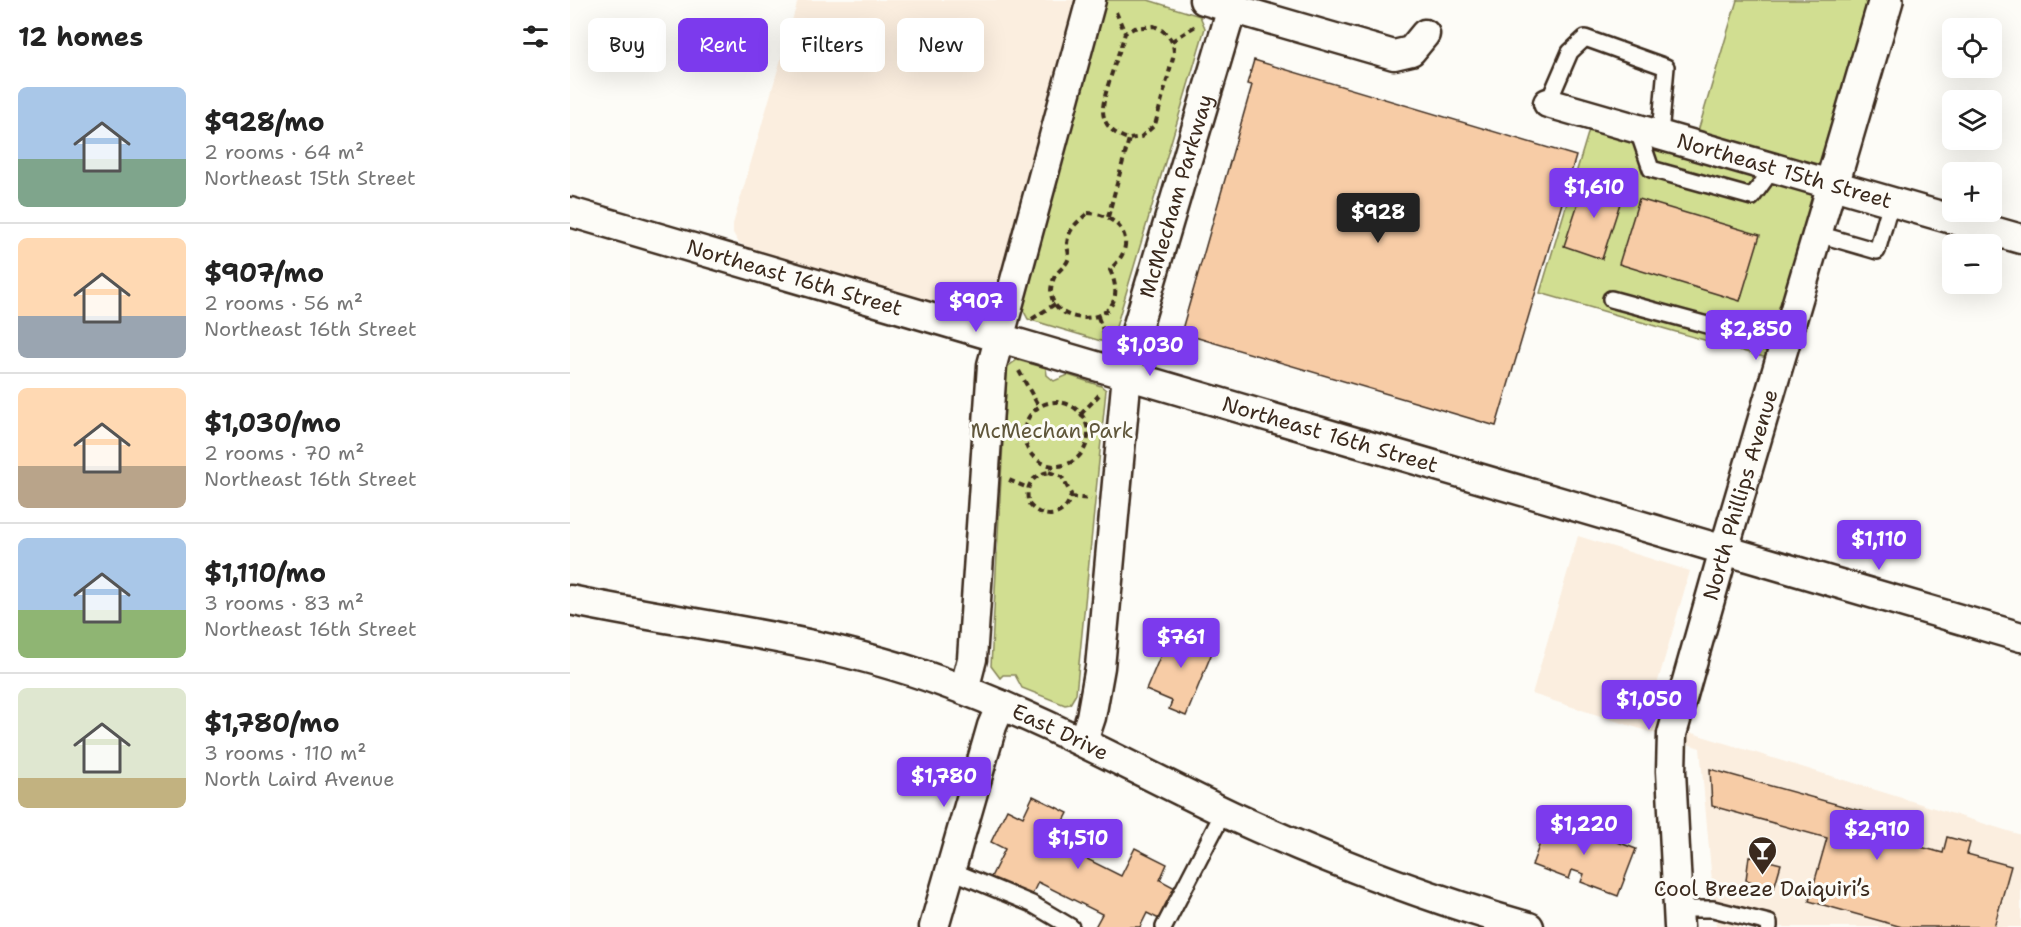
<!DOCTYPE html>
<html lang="en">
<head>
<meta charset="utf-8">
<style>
	body { margin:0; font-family:"Shantell Sans",sans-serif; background:#f2f2f2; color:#222; height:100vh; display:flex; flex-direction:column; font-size:22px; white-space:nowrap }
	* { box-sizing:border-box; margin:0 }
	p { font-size:20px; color:#767676 }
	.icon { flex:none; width:33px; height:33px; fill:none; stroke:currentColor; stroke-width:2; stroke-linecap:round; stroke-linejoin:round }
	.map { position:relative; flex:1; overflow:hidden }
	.side { display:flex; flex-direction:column; background:#fff; width:570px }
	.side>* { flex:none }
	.banner { position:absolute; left:18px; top:18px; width:570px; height:54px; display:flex; gap:12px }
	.fabs { position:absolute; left:1372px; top:18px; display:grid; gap:12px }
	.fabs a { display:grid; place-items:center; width:60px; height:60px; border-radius:9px; background:#fff; box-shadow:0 6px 24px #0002; font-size:30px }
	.price { position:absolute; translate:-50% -51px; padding:0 14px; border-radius:6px; background:#7c3aed; color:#fff; font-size:20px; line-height:39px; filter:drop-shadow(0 2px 3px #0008) }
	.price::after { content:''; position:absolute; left:50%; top:36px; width:18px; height:14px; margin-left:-9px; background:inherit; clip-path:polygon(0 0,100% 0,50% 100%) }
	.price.active { background:#222; color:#fff }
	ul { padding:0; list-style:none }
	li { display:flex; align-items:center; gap:18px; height:150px; padding:0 18px }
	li+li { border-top:2px solid #e0e0e0 }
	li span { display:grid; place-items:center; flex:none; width:168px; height:120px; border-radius:9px; color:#555 }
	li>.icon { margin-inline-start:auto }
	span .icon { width:72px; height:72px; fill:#fffc; stroke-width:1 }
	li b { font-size:26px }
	h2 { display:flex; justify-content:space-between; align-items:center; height:72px; padding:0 18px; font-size:26px }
	.chip { padding:0 21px; border-radius:9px; background:#fff; box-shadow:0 6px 24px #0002; font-size:21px; line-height:54px }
	.chip.active { background:#7c3aed; color:#fff }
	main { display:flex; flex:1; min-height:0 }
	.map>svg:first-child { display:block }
</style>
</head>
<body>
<main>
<section class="side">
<h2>12 homes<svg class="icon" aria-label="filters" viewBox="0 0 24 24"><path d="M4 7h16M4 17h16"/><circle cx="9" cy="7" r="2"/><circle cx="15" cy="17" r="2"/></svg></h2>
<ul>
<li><span style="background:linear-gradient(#a9c7e8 60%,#7fa58c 0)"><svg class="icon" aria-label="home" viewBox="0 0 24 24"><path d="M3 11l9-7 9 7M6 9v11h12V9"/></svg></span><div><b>$928/mo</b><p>2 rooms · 64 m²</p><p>Northeast 15th Street</p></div></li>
<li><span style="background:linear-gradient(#ffd9b3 65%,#9aa5b1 0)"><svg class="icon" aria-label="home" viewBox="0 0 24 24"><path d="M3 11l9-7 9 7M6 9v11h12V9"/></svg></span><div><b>$907/mo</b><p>2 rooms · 56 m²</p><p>Northeast 16th Street</p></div></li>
<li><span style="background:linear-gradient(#ffd9b3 65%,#b9a48a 0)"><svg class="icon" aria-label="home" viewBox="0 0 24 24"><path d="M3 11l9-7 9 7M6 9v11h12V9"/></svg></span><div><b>$1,030/mo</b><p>2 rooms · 70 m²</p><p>Northeast 16th Street</p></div></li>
<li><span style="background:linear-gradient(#a9c7e8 60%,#8fb573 0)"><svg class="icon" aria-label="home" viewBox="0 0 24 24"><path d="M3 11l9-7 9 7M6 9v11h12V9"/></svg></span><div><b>$1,110/mo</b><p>3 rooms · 83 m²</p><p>Northeast 16th Street</p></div></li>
<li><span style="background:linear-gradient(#dfe7d0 75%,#c2b280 0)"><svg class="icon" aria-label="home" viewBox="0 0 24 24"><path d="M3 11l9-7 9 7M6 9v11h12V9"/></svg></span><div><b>$1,780/mo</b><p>3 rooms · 110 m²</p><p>North Laird Avenue</p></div></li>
</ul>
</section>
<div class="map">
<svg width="1451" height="927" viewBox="0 0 1451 927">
	<rect width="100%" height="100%" fill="#fdfcf7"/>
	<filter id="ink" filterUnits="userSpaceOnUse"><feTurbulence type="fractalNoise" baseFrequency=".0167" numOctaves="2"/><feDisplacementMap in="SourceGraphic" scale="12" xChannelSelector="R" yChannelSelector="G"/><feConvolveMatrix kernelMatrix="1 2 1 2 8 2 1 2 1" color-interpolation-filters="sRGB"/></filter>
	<g filter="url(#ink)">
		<g fill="#fbeedf">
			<polygon points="228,0 506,0 422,310 407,315 179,248 169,243 163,233 163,224"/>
			<polygon points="1008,536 1120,571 1077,719 1451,835 1451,927 1146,927 1130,748 962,694"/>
		</g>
		<g fill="#d1de91" stroke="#868458" stroke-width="1.5">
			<polygon points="532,0 578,0 630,16 635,28 543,337 534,342 458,319 452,308"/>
			<polygon points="1167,0 1302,0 1197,358 970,293 1019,130 1120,158"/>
			<polygon points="447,360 476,368 477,375 484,381 498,375 531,386 536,390 506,694 500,704 495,705 452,688 445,675 433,675 430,678 421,666 437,367"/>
		</g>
		<g fill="#f7cca6" stroke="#3b2a1e" stroke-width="1.5">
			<polygon points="684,60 1006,156 926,426 611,333 682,85 677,84"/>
			<polygon points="1016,179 1054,191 1032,259 994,246"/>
			<polygon points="1069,199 1190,235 1170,301 1049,264"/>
			<polygon points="603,626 646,643 616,716 599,709 602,701 576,690"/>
			<polygon points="1140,769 1352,828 1347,846 1373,853 1377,837 1400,843 1397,854 1441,866 1424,927 1332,927 1239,901 1257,838 1142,806"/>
			<polygon points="463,796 498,813 483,842 551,876 565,848 597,864 590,880 609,890 593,921 577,913 570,927 525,927 532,914 468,882 460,899 420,879 435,849 421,842 437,809 453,817"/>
			<polygon points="980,816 1066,849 1048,896 1011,882 1014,874 1002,870 999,879 962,865"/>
			<polygon points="1179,856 1211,864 1204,888 1176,880"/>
		</g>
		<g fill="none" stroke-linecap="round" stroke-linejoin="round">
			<defs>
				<g id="service">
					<polyline points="978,103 1000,52 1015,38 1096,67 1090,134"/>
					<polyline points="1067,128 1081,169 1182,197 1204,167"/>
					<polyline points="1248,234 1307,251 1321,202"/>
					<polyline points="1041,299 1215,346"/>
					<polyline points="380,870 462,904 501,927"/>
					<polyline points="1109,909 1143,909 1199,923 1199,927"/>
					<polyline points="594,927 654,811"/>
				</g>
				<g id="minor">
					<polyline points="634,0 824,55 841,51 855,34"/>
					<path id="s1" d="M978,103L1451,239"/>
					<path id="s2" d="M0,212L1451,637"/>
					<path id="s3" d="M0,600C123,626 250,637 370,681C471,717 565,770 662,816C758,860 857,898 959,927"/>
					<polyline points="394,690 402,659 422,365 521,0"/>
					<path id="s4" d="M513,741L521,717L530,667L557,374L562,345L662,8"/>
					<polyline points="364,927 422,726 431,705"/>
					<path id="s5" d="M1109,927L1101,771L1102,734L1154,550L1262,184"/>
				</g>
				<polyline id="tertiary" points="1262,184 1316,0"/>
			</defs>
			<use href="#service" stroke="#3b2a1e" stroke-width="20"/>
			<use href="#minor" stroke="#3b2a1e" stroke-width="33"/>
			<use href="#tertiary" stroke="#3b2a1e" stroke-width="38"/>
			<g stroke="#3b2a1e" stroke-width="4" stroke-dasharray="6 4.5" stroke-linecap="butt">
				<polyline points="546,12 555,33"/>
				<polyline points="602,41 627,25"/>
				<path d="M518,213C537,213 561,228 554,250C552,258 545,264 540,270C570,335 462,330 484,278C487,271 496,266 498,260C500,256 498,250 497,246C497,230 507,222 518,213Z"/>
				<path d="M538,217L559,139C545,135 533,126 533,110C533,93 550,52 555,33L564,28L584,26C597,32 604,39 604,54L585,125L571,137L559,139"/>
				<polyline points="528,317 536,338"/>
				<polyline points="462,319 485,304"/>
				<polyline points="449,371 469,407"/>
				<circle cx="486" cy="434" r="32"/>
				<polyline points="511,414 529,395"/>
				<path d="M479,472L492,477L501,494C497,517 474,522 459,504C454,487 462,475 479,472L483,465"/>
				<polyline points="439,480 458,488"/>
				<polyline points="500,497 521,499"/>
			</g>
			<use href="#service" stroke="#fdfcf7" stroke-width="15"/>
			<use href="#minor" stroke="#fdfcf7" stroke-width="28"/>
			<use href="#tertiary" stroke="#fdfcf7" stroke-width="33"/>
		</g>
	</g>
	<defs>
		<symbol id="bar-pin" viewBox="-11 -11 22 30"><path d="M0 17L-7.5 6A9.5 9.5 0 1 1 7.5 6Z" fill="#3b2a1e" stroke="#fdfcf7"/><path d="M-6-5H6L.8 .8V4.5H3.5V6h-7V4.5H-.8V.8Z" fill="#fff"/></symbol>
	</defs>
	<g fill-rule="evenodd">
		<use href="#bar-pin" x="1176" y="834" width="33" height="45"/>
	</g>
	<g text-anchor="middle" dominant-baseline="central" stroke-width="6" stroke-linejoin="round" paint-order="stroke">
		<g font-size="21" fill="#3b2a1e" stroke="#fdfcf7">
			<text stroke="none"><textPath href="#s1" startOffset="246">Northeast 15th Street</textPath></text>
			<text stroke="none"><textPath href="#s4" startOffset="555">McMecham Parkway</textPath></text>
			<text stroke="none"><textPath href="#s2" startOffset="234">Northeast 16th Street</textPath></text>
			<text stroke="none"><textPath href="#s2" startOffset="792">Northeast 16th Street</textPath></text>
			<text stroke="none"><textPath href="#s5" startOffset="442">North Phillips Avenue</textPath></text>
			<text stroke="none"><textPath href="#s3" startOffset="510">East Drive</textPath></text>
		</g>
		<g font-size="21" fill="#60573b" stroke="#fdfcf7">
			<text x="482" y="431">McMechan Park</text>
		</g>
		<g font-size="21" fill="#3b2a1e" stroke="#fdfcf7">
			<text x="1192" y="889">Cool Breeze Daiquiri’s</text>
		</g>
	</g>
</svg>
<div class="fabs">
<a><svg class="icon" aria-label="locate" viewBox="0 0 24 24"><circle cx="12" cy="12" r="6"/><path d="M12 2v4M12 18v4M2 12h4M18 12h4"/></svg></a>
<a><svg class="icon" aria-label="layers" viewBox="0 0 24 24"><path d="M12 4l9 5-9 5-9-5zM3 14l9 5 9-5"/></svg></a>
<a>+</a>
<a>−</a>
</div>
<b class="price" style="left:1024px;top:219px">$1,610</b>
<b class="price active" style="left:808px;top:244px">$928</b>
<b class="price" style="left:406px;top:333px">$907</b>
<b class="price" style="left:1186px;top:361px">$2,850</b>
<b class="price" style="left:580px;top:377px">$1,030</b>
<b class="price" style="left:1309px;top:571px">$1,110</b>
<b class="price" style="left:611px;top:669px">$761</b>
<b class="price" style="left:1079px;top:731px">$1,050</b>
<b class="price" style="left:374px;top:808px">$1,780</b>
<b class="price" style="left:1014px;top:856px">$1,220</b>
<b class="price" style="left:1307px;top:861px">$2,910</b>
<b class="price" style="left:508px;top:870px">$1,510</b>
<div class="banner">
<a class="chip">Buy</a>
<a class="chip active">Rent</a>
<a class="chip">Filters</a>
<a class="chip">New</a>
</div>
</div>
</main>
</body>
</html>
